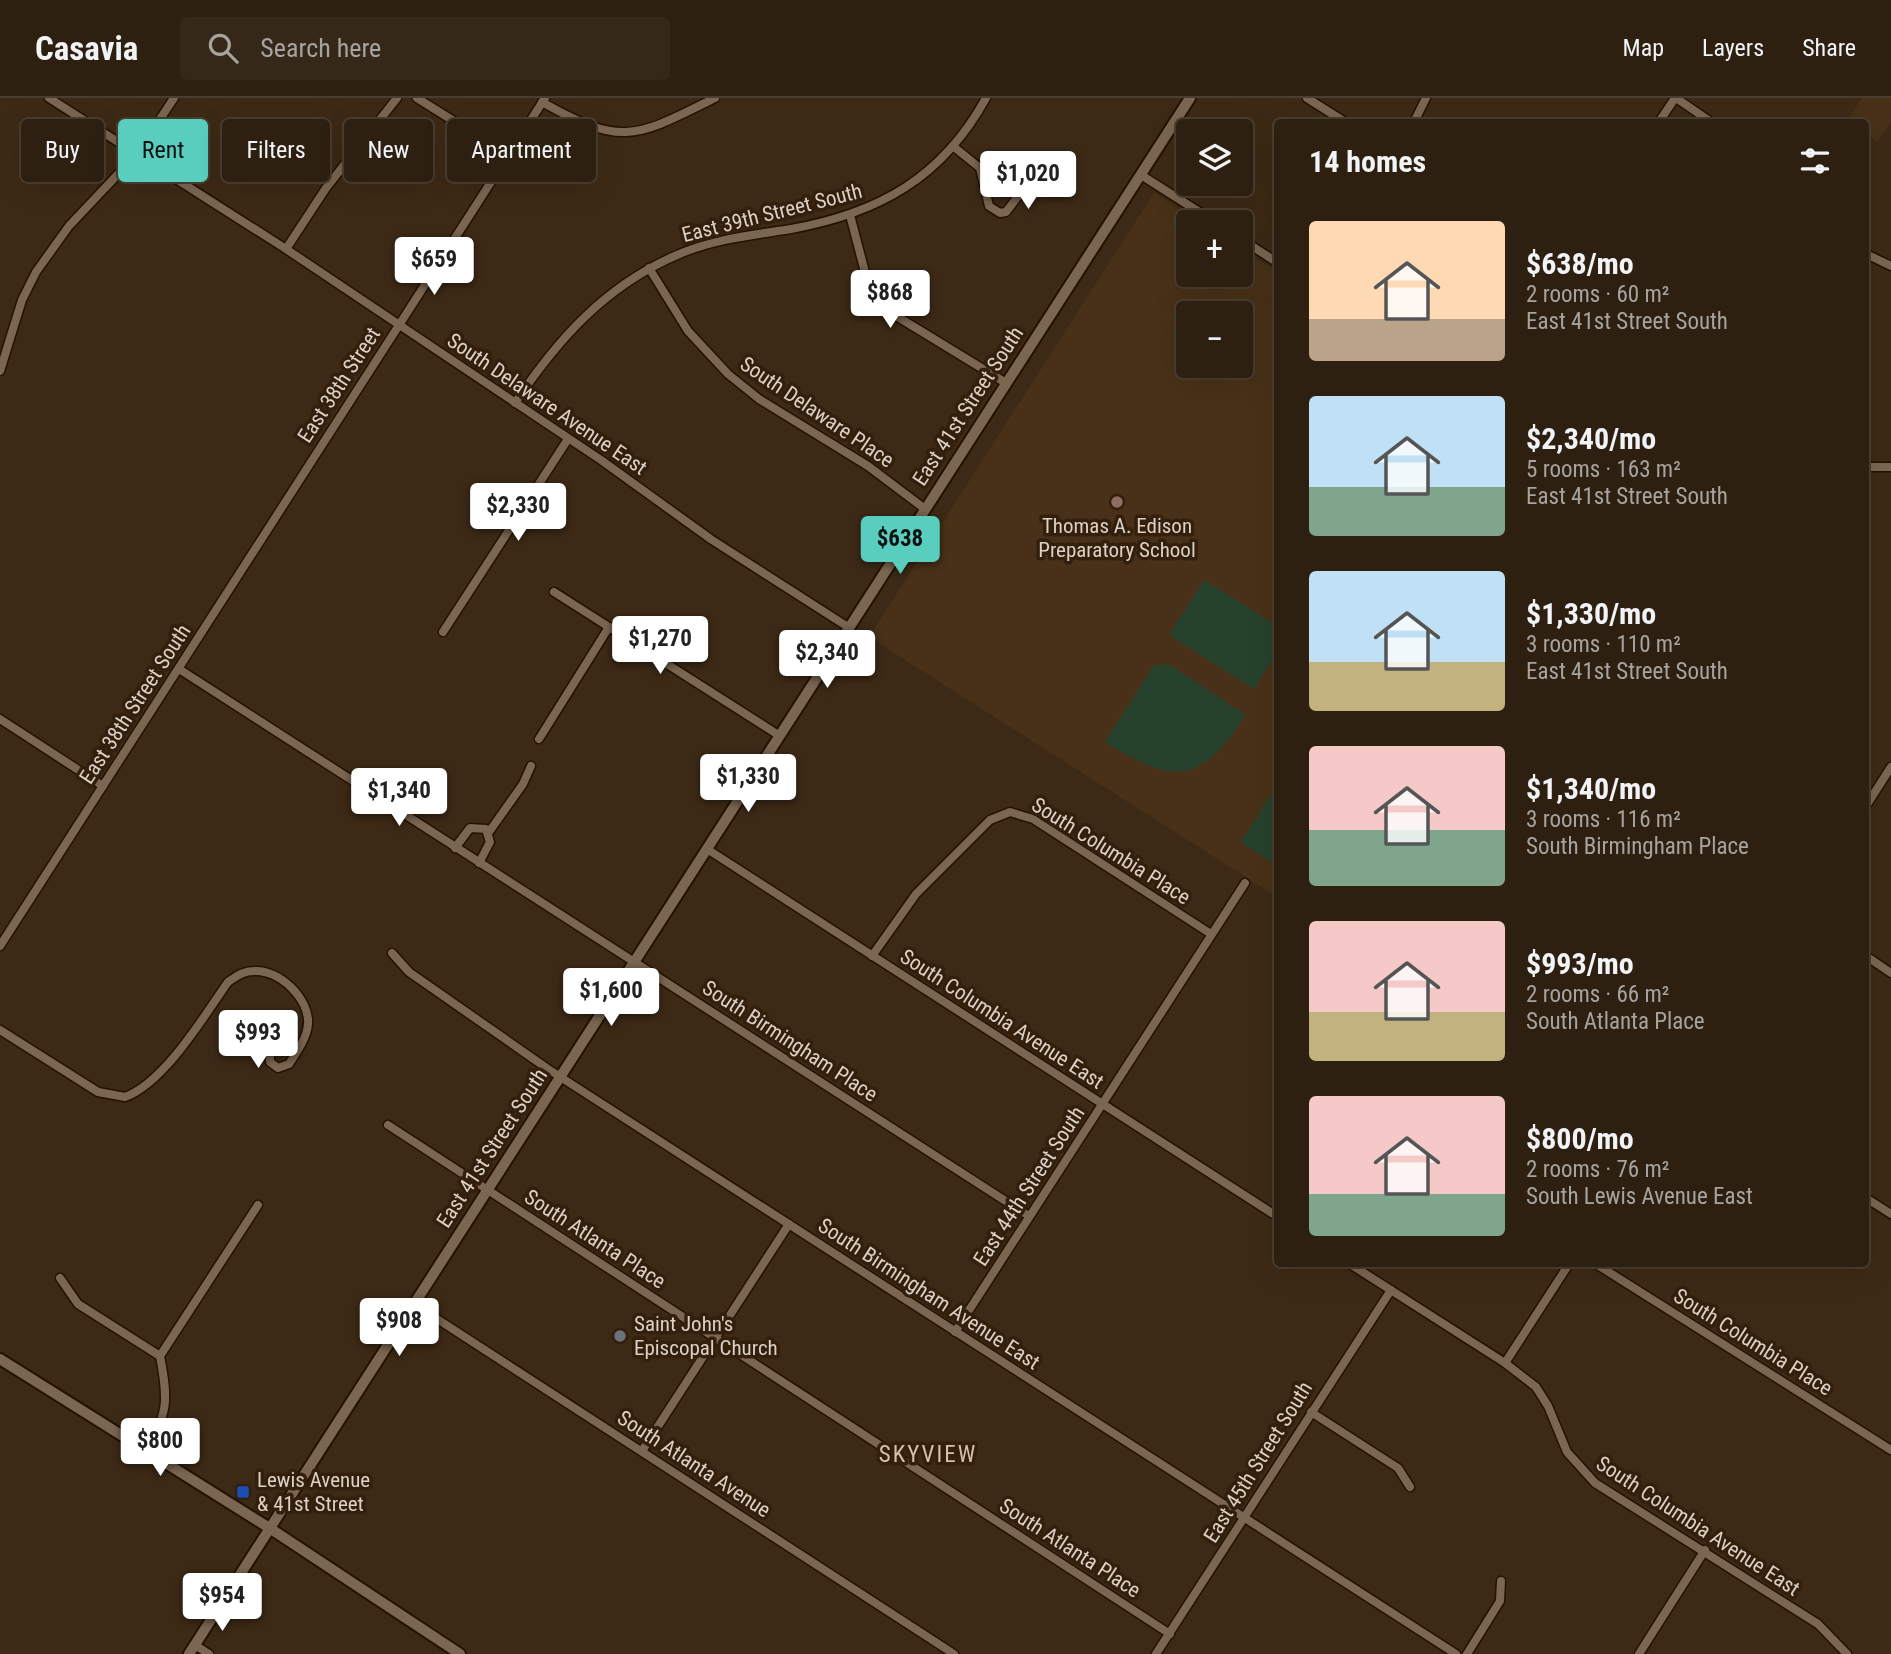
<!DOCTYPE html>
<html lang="en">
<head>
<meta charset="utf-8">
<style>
	body { margin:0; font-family:"Roboto Condensed",sans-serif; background:#362819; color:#f1f3f6; height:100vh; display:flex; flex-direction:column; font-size:26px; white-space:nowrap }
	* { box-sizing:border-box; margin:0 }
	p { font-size:23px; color:#a7a39f }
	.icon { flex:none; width:38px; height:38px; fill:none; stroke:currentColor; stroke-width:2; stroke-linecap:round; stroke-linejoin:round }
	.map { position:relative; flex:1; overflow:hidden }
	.details { position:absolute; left:1274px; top:21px; width:595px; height:1148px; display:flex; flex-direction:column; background:#2e2010; border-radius:7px; box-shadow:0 7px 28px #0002,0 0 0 2px #493e30 }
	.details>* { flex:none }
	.hud { position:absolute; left:21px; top:21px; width:665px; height:63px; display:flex; gap:14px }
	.buttons { position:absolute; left:1176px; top:21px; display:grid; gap:14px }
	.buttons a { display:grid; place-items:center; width:77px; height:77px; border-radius:7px; background:#2e2010; box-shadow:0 7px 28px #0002,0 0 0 2px #493e30; font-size:35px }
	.price { position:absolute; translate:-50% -60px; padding:0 16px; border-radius:7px; background:#fff; color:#222; font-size:23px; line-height:46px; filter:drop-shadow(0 2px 4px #0008) }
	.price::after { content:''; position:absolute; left:50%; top:42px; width:21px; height:16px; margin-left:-10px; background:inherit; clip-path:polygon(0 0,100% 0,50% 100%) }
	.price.current { background:#59cebe; color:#111 }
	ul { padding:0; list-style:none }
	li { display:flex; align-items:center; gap:21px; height:175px; padding:0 35px }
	li span { display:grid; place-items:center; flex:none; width:196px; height:140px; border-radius:7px; color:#555 }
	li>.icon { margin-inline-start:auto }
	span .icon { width:84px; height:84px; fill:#fffc; stroke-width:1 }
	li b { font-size:30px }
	h2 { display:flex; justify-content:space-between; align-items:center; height:84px; padding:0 35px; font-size:30px }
	.pill { padding:0 24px; border-radius:7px; background:#2e2010; box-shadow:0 7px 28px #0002,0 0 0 2px #493e30; font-size:24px; line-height:63px }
	.pill.current { background:#59cebe; color:#111 }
	header { display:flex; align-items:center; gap:42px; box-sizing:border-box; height:98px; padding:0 35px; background:#2e2010; border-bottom:2px solid #493e30 }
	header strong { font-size:33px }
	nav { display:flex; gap:38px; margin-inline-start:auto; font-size:24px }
	.search { width:490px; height:63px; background:#362819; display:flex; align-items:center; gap:18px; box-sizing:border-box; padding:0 24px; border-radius:7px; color:#a7a39f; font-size:26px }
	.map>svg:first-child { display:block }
</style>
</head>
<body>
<header>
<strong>Casavia</strong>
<div class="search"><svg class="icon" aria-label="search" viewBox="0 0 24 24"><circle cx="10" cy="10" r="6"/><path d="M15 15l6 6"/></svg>Search here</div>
<nav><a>Map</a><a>Layers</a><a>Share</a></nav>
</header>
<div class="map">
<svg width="1891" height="1556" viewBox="0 0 1891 1556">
	<rect width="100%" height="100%" fill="#3d2a16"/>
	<g fill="#483118" fill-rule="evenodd">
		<polygon points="1862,0 1891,0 1891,24 1878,44 1866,36 1866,24 1846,24"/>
		<path d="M1154,95L1200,124H1188V177H1241V150L1277,174V799L869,539ZM1188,215H1241V268H1188Z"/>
	</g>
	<g fill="#27422c">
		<polygon points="1204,482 1277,528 1277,554 1254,591 1169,537"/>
		<path d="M1169,566L1245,617C1201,688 1172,686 1105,644L1154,567Z"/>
		<polygon points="1277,687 1277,768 1241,744"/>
	</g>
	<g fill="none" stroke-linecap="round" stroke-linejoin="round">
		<defs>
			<g id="minor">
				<polyline points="49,0 286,151 601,362 712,442 848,529"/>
				<polyline points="417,0 508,57"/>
				<polyline points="1307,0 1345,24"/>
				<polyline points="1676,0 1711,24"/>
				<path d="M542,4C623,50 636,39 715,0"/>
				<polyline points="1414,24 1426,0"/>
				<polyline points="1659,24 1675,0"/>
				<polyline points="954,49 980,70 1013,71 1023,79 1023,92 1006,114 1000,115 989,108 980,70"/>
				<polyline points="1141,77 1215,124"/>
				<polyline points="850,117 866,178 893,216 1006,285"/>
				<polyline points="1241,141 1278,165"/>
				<polyline points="286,151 326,90 397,0"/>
				<polyline points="1866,156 1891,168"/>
				<polyline points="649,170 688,233 728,276 759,301 868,368 925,411"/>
				<polyline points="0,273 22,202 36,174 69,128 137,56 174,0"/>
				<path d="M515,305C558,241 605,188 677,157C713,141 753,137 791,131C879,115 942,80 986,0"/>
				<polyline points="1866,369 1891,369"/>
				<polyline points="554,494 780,638"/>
				<polyline points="443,534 568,341"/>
				<polyline points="179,571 1029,1118"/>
				<polyline points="0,621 103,688"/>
				<polyline points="539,641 609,529"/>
				<polyline points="1866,708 1891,669"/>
				<polyline points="489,734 523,686 531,668"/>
				<polyline points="455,750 470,730 486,731 490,744 479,765"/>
				<polyline points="707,751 1278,1119"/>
				<polyline points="0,848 545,0"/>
				<polyline points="392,855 409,874 548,971 1456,1556"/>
				<polyline points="872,858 916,796 990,722 1010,714 1033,721 1211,836"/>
				<polyline points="1866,858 1891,875"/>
				<path d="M0,932L98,994L125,999C165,984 204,918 228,884C237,878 243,873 254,873C279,871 310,901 308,926C307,940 296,955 289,966L278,970L270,964V955L276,949H299"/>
				<polyline points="388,1027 1170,1536"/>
				<polyline points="1866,1100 1891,1116"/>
				<polyline points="1350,1166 1505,1265 1536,1289 1548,1308 1567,1354 1595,1385 1818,1526 1847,1556"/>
				<polyline points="1596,1166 1891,1352"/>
				<polyline points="60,1180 78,1206 160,1258"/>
				<polyline points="414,1206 954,1556"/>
				<polyline points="955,1234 1245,785"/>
				<polyline points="1505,1265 1569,1166"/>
				<polyline points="1311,1314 1398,1370 1410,1389"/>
				<path d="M146,1352C169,1315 168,1300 160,1258L258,1107"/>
				<polyline points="642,1353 789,1126"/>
				<polyline points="195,1547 209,1556"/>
				<polyline points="1156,1556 1391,1192"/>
				<polyline points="1467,1556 1500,1503 1501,1483"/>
				<polyline points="1639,1556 1705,1452"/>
			</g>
			<g id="secondary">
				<polyline points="0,1261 271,1431 460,1556"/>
				<polyline points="189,1556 1190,0"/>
			</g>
		</defs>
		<use href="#minor" stroke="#231201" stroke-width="11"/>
		<use href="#secondary" stroke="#231201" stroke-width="14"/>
		<use href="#minor" stroke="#7b6651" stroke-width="8"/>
		<use href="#secondary" stroke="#7b6651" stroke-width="10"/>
	</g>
	<circle fill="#8d6e63" stroke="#32200d" stroke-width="2.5" cx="1117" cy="404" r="7"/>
	<circle fill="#6b7280" stroke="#32200d" stroke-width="2.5" cx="620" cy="1238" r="7"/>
	<rect fill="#1a4fb4" stroke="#32200d" stroke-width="2.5" x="236" y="1387" width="14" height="14" rx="3.5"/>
	<g text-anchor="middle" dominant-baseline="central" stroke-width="7" stroke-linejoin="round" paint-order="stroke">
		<g font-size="21" fill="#ddd0c5" stroke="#32200d">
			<text transform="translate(772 115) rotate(-14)">East 39th Street South</text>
			<text transform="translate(339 287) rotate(-57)">East 38th Street</text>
			<text transform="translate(547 306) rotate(34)">South Delaware Avenue East</text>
			<text transform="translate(968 308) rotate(-57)">East 41st Street South</text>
			<text transform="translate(817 314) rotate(34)">South Delaware Place</text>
			<text transform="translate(135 606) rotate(-57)">East 38th Street South</text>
			<text transform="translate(1111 753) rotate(32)">South Columbia Place</text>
			<text transform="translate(1002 921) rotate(33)">South Columbia Avenue East</text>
			<text transform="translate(790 943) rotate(33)">South Birmingham Place</text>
			<text transform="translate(492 1050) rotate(-57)">East 41st Street South</text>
			<text transform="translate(1029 1088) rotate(-57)">East 44th Street South</text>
			<text transform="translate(595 1141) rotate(33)">South Atlanta Place</text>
			<text transform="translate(929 1196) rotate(33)">South Birmingham Avenue East</text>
			<text transform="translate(1753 1244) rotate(32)">South Columbia Place</text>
			<text transform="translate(1258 1364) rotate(-58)">East 45th Street South</text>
			<text transform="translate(694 1366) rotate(33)">South Atlanta Avenue</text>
			<text transform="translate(1698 1428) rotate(33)">South Columbia Avenue East</text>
			<text transform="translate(1070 1450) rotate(33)">South Atlanta Place</text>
		</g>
		<g font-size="21" fill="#ddd0c5" stroke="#32200d" text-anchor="start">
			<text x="1117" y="428" text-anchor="middle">Thomas A. Edison<tspan x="1117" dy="24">Preparatory School</tspan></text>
			<text x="634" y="1226">Saint John's<tspan x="634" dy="24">Episcopal Church</tspan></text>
			<text x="257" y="1382">Lewis Avenue<tspan x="257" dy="24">&amp; 41st Street</tspan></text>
		</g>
		<g font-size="23" letter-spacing="2" fill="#d7bfa8" stroke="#32200d">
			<text x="928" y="1356">SKYVIEW</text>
		</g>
	</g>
</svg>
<div class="buttons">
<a><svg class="icon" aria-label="layers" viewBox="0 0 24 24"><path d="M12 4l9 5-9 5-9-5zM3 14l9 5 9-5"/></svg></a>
<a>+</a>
<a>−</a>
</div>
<b class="price" style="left:1028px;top:113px">$1,020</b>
<b class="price" style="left:434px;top:199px">$659</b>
<b class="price" style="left:890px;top:232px">$868</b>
<b class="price" style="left:518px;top:445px">$2,330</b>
<b class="price current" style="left:900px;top:478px">$638</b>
<b class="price" style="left:660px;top:578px">$1,270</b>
<b class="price" style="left:827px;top:592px">$2,340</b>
<b class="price" style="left:748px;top:716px">$1,330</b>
<b class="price" style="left:399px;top:730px">$1,340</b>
<b class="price" style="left:611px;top:930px">$1,600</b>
<b class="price" style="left:258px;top:972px">$993</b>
<b class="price" style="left:399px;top:1260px">$908</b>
<b class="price" style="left:160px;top:1380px">$800</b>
<b class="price" style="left:222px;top:1535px">$954</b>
<div class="hud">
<a class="pill">Buy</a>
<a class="pill current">Rent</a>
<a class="pill">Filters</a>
<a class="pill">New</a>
<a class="pill">Apartment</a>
</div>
<section class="details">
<h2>14 homes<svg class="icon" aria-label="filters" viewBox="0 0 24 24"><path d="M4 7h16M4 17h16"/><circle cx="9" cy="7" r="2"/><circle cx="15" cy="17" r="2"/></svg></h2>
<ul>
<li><span style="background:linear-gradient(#ffd9b3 70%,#b9a48a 0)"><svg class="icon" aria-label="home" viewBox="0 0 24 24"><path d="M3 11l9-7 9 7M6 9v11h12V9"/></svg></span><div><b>$638/mo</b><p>2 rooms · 60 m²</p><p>East 41st Street South</p></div></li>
<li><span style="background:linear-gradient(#bfe0f5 65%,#7fa58c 0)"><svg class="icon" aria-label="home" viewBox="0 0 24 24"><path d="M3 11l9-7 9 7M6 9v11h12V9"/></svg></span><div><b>$2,340/mo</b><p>5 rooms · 163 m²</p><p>East 41st Street South</p></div></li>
<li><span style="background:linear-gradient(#bfe0f5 65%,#c2b280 0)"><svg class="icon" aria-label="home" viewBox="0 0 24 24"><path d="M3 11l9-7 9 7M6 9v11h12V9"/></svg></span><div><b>$1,330/mo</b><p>3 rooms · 110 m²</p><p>East 41st Street South</p></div></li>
<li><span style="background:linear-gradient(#f6c9c9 60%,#7fa58c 0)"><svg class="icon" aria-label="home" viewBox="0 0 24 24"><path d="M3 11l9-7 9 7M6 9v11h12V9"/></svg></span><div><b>$1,340/mo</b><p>3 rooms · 116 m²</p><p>South Birmingham Place</p></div></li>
<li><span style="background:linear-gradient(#f6c9c9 65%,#c2b280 0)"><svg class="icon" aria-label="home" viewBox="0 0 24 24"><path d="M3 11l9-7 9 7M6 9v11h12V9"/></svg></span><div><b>$993/mo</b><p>2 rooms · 66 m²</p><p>South Atlanta Place</p></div></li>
<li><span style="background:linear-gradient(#f6c9c9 70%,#7fa58c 0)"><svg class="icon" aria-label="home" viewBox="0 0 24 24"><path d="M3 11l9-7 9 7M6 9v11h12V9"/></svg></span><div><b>$800/mo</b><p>2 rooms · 76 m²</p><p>South Lewis Avenue East</p></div></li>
</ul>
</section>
</div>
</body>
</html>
